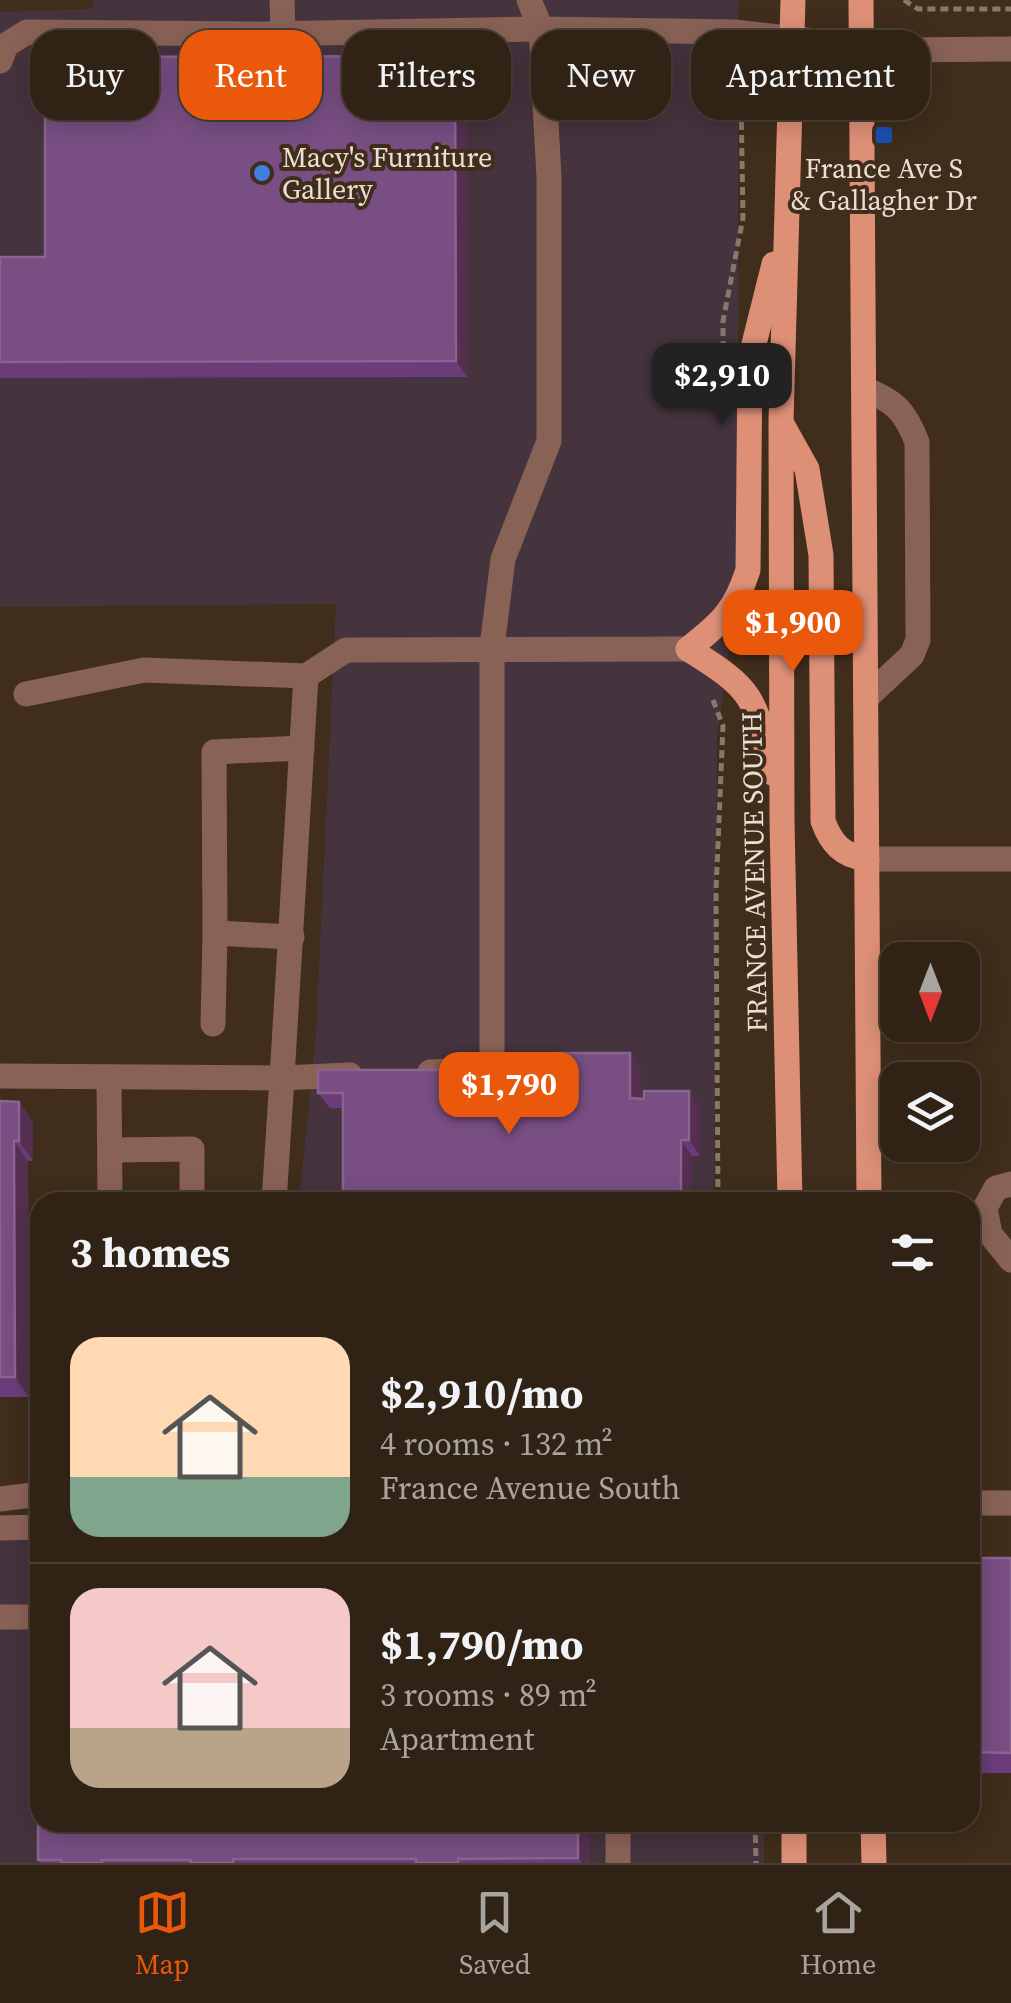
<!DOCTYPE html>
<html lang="en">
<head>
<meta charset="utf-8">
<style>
	body { margin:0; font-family:"Source Serif 4",serif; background:#3c2f22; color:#f1f3f6; height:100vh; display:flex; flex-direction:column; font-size:38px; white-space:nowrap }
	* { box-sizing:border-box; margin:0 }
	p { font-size:32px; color:#a8a4a0 }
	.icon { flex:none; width:55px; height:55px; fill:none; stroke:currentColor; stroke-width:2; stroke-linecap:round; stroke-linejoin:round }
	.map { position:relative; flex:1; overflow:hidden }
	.side { position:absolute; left:30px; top:1192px; width:950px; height:640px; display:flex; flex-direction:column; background:#302214; border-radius:30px; box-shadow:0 5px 25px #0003,0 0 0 2px #4b3f34 }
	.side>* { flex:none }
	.guide { position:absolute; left:30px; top:30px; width:952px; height:90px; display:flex; gap:20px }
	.needle { width:65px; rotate:180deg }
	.fabs { position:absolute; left:880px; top:942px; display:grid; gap:20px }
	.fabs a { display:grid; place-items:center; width:100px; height:100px; border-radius:20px; background:#302214; box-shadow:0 5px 25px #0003,0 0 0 2px #4b3f34; font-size:50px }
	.price { position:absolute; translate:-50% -85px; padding:0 22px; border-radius:20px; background:#ea580c; color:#fff; font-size:32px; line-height:65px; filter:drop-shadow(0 2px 5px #0008) }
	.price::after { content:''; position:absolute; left:50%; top:60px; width:30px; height:22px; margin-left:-15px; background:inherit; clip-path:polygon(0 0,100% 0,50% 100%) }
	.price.selected { background:#222; color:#fff }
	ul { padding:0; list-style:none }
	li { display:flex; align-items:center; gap:30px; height:250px; padding:0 40px }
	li+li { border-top:2px solid #4b3f34 }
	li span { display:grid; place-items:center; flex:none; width:280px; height:200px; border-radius:30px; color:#555 }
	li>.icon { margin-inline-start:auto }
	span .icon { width:120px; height:120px; fill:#fffc; stroke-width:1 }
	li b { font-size:42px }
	h2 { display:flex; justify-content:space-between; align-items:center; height:120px; padding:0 40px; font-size:42px }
	.pill { padding:0 35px; border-radius:30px; background:#302214; box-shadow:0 5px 25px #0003,0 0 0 2px #4b3f34; font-size:35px; line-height:90px }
	.pill.selected { background:#ea580c; color:#fff }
	.tab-bar { display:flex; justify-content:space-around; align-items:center; height:140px; border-top:2px solid #4b3f34; background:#302214; font-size:28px; color:#a8a4a0 }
	.tab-bar a { display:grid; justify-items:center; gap:5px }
	.tab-bar .selected { color:#ea580c }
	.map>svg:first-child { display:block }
</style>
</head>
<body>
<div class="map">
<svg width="1011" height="1863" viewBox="0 0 1011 1863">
	<rect width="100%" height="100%" fill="#402d1b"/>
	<g fill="#45333d">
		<polygon points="93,0 738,0 738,578 717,739 714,1202 299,1202 316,1032 336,604 0,607 0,12 92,9"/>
		<polygon points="0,1536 40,1537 40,1822 764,1823 764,1863 0,1863"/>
	</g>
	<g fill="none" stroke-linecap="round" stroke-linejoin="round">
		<g stroke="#887869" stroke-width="5" stroke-dasharray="8 5" stroke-linecap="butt">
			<polyline points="904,0 918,9 1011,9"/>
			<polyline points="723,349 723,321 743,218 741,97 746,58"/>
			<polyline points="713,700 723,726 716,891 718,1202"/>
			<polyline points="755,1822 756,1863"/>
		</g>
		<g stroke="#896256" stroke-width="25">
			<polyline points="282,0 283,34"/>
			<polyline points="0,61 6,45 27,32 263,34 541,29 734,32 897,50 1011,49"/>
			<path d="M864,389C895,401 905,411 917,442L918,640L912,655L866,698"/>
			<polyline points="26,694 144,670 306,676"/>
			<polyline points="867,859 1011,859"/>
			<polyline points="215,933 214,752 302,748"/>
			<polyline points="213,1024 215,933 292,937"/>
			<polyline points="430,1072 492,1069 492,647 503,559 549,441 549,177 541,29 529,0"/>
			<polyline points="350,1075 282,1078 306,676 346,650 688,649"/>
			<polyline points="0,1076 282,1078 274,1202"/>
			<polyline points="109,1078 110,1202"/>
			<polyline points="110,1150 192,1149 192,1202"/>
			<polyline points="1011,1184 996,1188 985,1208 990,1234 1011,1260"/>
			<polyline points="0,1499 40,1494"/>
			<polyline points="970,1503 1011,1503"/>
			<polyline points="0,1528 40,1527"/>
			<polyline points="0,1617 40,1617"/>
			<polyline points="618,1822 618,1863"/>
		</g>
		<g stroke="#de9077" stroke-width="25">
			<polyline points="861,0 869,1202"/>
			<path d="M783,426L807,469L821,555L823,821C831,843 842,856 867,859"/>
			<path d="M772,773C755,698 755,690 688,649C721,623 735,611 748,570L750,360L774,264"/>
			<polyline points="790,1202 782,821 781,421 793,0"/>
			<polyline points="794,1822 794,1863"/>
			<polyline points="873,1822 874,1863"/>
		</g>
	</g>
	<g fill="#6b3c7a">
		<polygon points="467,72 467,377 0,378 0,257 45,257"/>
		<polygon points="630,1053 641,1069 641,1098 689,1091 700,1107 700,1156 692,1156 692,1202 343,1202 343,1108 330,1108 318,1093 482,1070 493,1086 493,1093 557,1093"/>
		<polygon points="0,1101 19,1102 33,1122 33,1161 28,1161 29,1397 0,1397"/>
		<rect x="970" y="1558" width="41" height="215"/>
		<polygon points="38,1715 40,1822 589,1822 590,1863 40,1863 38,1860 38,1758 33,1750"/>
	</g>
	<g fill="#542f50">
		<polygon points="455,56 467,72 467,377 456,361"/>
		<polygon points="630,1053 641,1069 641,1114 630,1098"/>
		<polygon points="482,1070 493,1086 493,1108 482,1093"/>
		<polygon points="689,1091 700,1107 700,1156 689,1140"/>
		<polygon points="19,1102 33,1122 33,1161 19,1141"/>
		<polygon points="681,1140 692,1156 692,1202 681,1202"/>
		<polygon points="14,1141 28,1161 29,1397 15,1377"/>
		<polygon points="578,1822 589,1822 590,1863 582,1863 578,1858"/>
	</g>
	<g fill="#784e83" stroke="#8a6490" stroke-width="2.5">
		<polygon points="455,56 456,361 0,362 0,257 45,257 45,57"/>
		<polygon points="557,1053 630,1053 630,1098 644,1099 644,1091 689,1091 689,1140 681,1140 681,1202 343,1202 343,1093 318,1093 318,1070 482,1070 482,1093 557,1093"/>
		<polygon points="0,1101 19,1102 19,1141 14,1141 15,1377 0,1377"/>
		<polygon points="970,1558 1011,1558 1011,1753 970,1752"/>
		<polygon points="38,1660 40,1660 40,1822 578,1822 578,1858 458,1859 458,1863 416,1863 416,1859 233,1859 233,1863 191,1863 191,1860 102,1860 102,1863 61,1863 61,1860 38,1860 38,1750 33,1750 33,1715 38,1715"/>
	</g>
	<rect fill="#1a4fb4" stroke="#402d1b" stroke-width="4" x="874" y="125" width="20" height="20" rx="5"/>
	<circle fill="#3f7fe0" stroke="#402d1b" stroke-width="4" cx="262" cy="173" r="10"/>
	<g text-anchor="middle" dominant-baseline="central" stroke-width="8" stroke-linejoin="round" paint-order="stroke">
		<g font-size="28" fill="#ebded3" stroke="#402d1b" text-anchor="start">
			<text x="282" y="157">Macy's Furniture<tspan x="282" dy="32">Gallery</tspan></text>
			<text x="884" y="168" text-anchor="middle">France Ave S<tspan x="884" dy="32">&amp; Gallagher Dr</tspan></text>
		</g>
		<g font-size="28" fill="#ebded3" stroke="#402d1b">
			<text transform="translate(754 872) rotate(-91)">FRANCE AVENUE SOUTH</text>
		</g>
	</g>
</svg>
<div class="fabs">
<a><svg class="needle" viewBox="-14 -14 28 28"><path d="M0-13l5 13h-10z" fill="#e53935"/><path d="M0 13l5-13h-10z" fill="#a8a4a0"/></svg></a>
<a><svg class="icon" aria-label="layers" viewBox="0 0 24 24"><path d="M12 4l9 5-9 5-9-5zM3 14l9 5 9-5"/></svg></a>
</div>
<b class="price selected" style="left:722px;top:428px">$2,910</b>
<b class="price" style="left:793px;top:675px">$1,900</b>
<b class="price" style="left:509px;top:1137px">$1,790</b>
<div class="guide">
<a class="pill">Buy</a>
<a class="pill selected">Rent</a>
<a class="pill">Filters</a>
<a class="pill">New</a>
<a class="pill">Apartment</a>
</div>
<section class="side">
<h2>3 homes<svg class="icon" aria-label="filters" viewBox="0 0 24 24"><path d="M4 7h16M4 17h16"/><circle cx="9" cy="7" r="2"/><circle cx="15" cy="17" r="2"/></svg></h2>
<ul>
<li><span style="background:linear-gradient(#ffd9b3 70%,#7fa58c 0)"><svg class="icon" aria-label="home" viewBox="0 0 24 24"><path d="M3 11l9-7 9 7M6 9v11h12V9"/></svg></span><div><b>$2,910/mo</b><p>4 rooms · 132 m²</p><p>France Avenue South</p></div></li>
<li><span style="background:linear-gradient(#f6c9c9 70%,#b9a48a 0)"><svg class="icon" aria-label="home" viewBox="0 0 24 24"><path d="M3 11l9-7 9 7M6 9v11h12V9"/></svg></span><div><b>$1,790/mo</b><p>3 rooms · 89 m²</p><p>Apartment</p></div></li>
</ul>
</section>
</div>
<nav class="tab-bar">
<a class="selected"><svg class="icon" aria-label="map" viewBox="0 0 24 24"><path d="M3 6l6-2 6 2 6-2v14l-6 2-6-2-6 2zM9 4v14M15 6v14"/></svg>Map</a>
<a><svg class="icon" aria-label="saved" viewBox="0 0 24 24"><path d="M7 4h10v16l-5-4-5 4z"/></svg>Saved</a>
<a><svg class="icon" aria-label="home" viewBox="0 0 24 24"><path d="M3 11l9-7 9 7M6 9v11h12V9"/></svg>Home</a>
</nav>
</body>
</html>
